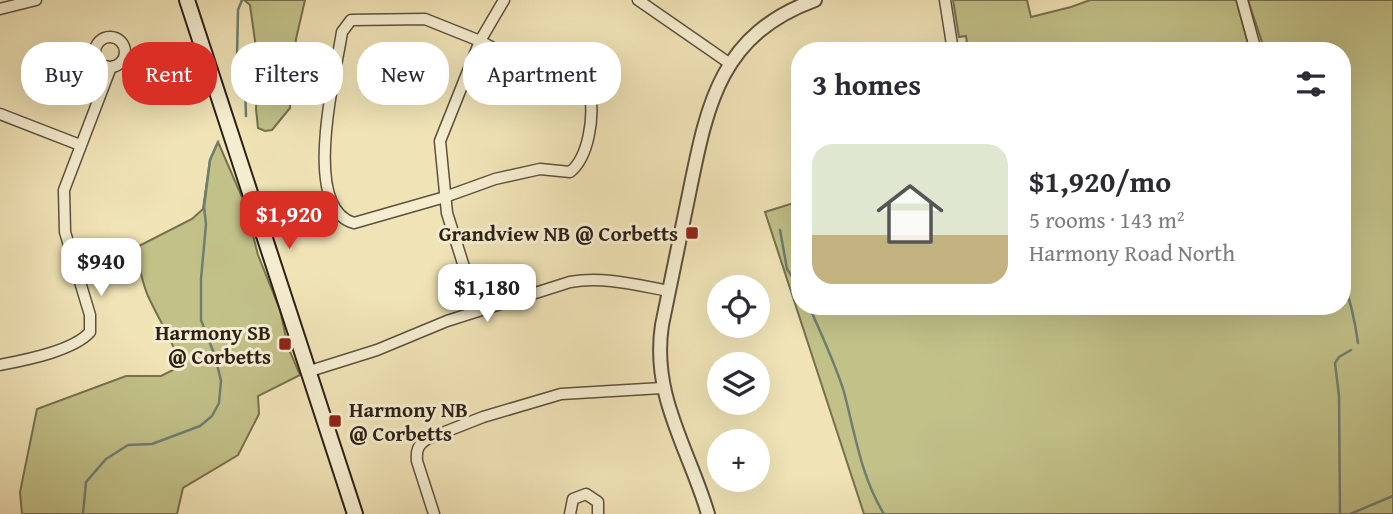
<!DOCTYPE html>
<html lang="en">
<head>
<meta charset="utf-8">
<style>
	body { margin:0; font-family:"Gentium Book Plus",serif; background:#f2f2f3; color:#2b2b33; height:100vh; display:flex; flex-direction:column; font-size:26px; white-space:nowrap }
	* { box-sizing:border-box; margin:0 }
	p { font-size:23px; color:#7c7c81 }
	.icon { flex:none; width:38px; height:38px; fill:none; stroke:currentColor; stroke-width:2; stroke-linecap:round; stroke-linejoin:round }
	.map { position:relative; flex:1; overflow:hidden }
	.sheet { position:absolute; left:791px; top:42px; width:560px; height:273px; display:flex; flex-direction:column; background:#fff; border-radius:28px; box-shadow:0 7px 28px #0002 }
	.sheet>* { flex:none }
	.banner { position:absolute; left:21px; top:42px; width:665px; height:63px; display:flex; gap:14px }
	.buttons { position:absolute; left:707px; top:275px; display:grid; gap:14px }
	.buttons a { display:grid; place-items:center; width:63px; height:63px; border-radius:50%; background:#fff; box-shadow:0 7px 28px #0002; font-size:35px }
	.price { position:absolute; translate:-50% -60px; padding:0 16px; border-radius:14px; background:#fff; color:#222; font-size:23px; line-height:46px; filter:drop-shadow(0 2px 4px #0008) }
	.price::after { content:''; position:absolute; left:50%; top:42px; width:21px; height:16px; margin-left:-10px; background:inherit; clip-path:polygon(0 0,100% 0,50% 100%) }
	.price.on { background:#d93025; color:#fff }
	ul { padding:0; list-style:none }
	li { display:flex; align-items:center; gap:21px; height:175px; padding:0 21px }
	li span { display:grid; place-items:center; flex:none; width:196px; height:140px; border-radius:21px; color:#555 }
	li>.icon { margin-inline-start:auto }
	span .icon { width:84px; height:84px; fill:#fffc; stroke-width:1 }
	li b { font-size:30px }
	h2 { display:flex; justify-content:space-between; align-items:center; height:84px; padding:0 21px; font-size:30px }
	.tag { padding:0 24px; border-radius:28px; background:#fff; box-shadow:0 7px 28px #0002; font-size:24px; line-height:63px }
	.tag.on { background:#d93025; color:#fff }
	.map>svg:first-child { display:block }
</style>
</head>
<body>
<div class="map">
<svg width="1393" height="514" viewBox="0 0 1393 514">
	<rect width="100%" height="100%" fill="#f0e3b6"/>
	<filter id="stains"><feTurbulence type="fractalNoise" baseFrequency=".00286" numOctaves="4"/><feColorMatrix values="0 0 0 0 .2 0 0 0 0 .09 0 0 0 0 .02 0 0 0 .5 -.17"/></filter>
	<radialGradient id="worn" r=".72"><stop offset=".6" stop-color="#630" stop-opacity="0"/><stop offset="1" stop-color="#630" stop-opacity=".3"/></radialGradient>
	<g fill="#c2c188" stroke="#77704f" stroke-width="2">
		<polygon points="244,0 305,0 296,39 290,108 272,130 265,131 258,128 256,109 258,62 250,5"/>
		<polygon points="953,0 1027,0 1031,17 1071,7 1090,0 1236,0 1248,44 1244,51 968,51 966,36 959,37"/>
		<polygon points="1248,0 1393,0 1393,514 864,514 765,212 800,201 800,306 1342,306 1342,51 1265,51"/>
		<path d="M218,142L245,204L258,255L280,310L288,347L300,375L258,396L259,414L238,455L183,488L177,514H22L20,492L37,409L126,376H161L181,366C173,341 159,320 148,296C141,281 141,266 133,249L192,219L203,209L210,160Z"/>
	</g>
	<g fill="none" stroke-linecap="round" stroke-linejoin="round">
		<g stroke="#6e7f72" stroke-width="2.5">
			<polyline points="242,0 238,10 237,56 245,85 246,116"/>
			<polyline points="780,230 787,269 800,289"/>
			<polyline points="1342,248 1343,235"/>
			<path d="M1342,277C1350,299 1355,321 1358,343"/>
			<path d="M809,306C821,334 835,363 844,392C855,433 861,477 884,514"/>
			<polyline points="83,514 86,482 106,459 128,445 152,444 200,426 212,416 219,403 221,381 215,356 201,320 201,279 206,224 204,207 210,160 218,142"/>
			<polyline points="1340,514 1339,396 1335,363 1339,357 1351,350"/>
			<polyline points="1350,514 1393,496"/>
		</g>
		<defs>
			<g id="minor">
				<polyline points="638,0 729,63"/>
				<polyline points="945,0 953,51"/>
				<polyline points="1242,0 1256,51"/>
				<polyline points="0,9 36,0"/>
				<path d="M425,19L480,41L519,62L578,86L590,94C594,117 589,157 570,172L540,169L495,179L445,197L354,223C300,208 336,73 342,32L351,20Z"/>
				<circle cx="110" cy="52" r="15"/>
				<polyline points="0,114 80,145"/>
				<polyline points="478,311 447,213 440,141 480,41 504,0"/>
				<path d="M0,365C25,360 73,351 90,332V315L65,232L64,190L111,67"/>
				<path d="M310,371L377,350L447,321L570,282C604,276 636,285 669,291"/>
				<path d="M434,514L417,461C416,450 418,445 427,439L483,417L561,394L662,388"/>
				<polyline points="570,514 573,499 586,494 598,502 598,514"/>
			</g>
			<path id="tertiary" d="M708,514C689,449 651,396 662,325C671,282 680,238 689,194C707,106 719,35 815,0"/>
			<polyline id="secondary" points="187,0 355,514"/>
		</defs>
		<use href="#minor" stroke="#5d513e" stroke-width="13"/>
		<use href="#tertiary" stroke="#5d513e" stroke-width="16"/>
		<use href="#secondary" stroke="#2c2016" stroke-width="18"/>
		<use href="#minor" stroke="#f5edd0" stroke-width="10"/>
		<use href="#tertiary" stroke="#f5edd0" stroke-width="12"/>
		<use href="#secondary" stroke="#f5edd0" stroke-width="14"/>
	</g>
	<g fill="#8f2418" stroke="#f5edd0" stroke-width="2.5">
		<rect x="685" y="226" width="14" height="14" rx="3.5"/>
		<rect x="278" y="337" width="14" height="14" rx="3.5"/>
		<rect x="328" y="414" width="14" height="14" rx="3.5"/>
	</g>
	<g text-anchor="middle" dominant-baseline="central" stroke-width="6" stroke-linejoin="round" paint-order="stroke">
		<g font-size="21" font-weight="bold" fill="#2c2016" stroke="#f5edd0" text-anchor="end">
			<text x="678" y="233">Grandview NB @ Corbetts</text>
			<text x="271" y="332">Harmony SB<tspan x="271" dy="24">@ Corbetts</tspan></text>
			<text x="349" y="409" text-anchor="start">Harmony NB<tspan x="349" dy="24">@ Corbetts</tspan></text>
		</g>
	</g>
	<rect width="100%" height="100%" filter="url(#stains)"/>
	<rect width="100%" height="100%" fill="url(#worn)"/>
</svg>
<div class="buttons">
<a><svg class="icon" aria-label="locate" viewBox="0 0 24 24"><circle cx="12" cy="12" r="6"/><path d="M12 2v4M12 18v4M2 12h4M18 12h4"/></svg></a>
<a><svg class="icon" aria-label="layers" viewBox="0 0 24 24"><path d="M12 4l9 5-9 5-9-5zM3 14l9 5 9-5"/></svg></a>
<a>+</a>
</div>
<b class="price on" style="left:289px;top:251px">$1,920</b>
<b class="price" style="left:101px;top:298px">$940</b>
<b class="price" style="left:487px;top:324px">$1,180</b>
<div class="banner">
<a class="tag">Buy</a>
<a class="tag on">Rent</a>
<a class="tag">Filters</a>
<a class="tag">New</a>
<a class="tag">Apartment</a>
</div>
<section class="sheet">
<h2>3 homes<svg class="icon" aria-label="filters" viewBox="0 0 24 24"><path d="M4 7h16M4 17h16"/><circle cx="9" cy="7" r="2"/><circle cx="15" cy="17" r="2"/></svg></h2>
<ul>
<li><span style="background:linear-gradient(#dfe7d0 65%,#c2b280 0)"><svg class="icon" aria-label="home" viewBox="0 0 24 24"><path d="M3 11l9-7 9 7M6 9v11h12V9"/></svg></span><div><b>$1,920/mo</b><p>5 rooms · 143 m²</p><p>Harmony Road North</p></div></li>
</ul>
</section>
</div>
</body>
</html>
